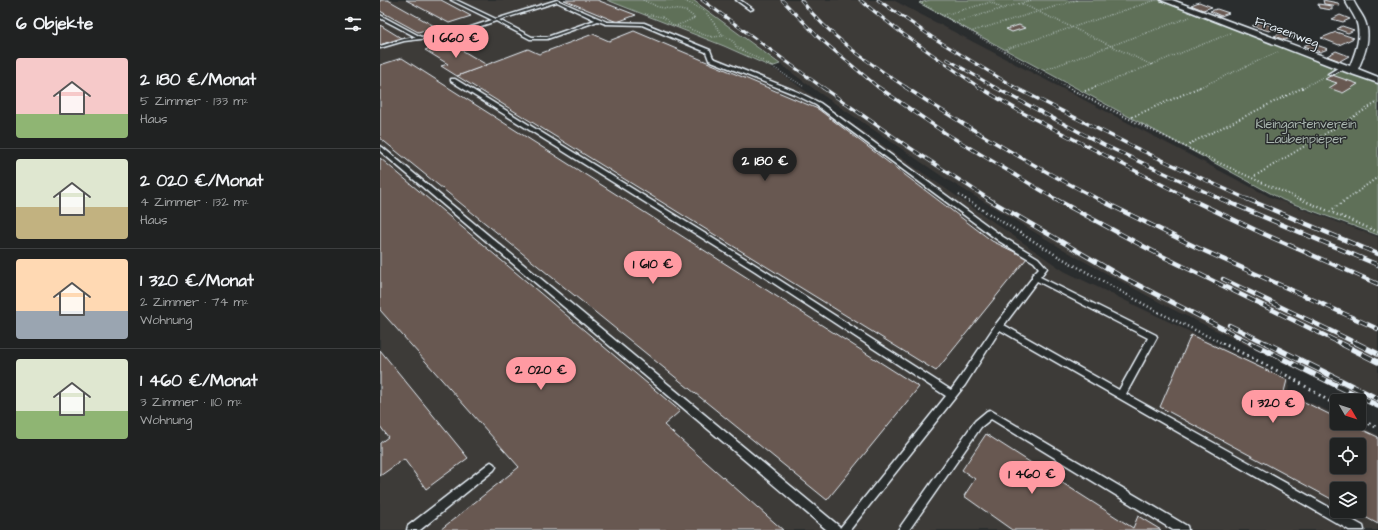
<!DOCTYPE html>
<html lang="de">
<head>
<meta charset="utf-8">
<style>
	body { margin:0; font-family:"Architects Daughter",sans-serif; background:#282a2a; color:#f1f3f6; height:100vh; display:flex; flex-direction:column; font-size:15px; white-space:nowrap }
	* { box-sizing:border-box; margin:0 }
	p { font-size:13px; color:#a2a4a5 }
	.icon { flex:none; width:22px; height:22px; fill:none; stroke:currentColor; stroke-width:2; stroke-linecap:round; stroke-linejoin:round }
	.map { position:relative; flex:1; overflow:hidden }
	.panel { display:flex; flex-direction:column; background:#202222; width:380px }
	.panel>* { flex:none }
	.needle { width:26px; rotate:129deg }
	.tools { position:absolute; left:950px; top:394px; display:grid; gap:8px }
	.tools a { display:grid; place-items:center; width:36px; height:36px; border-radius:4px; background:#202222; box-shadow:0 2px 6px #0003,0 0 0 1px #3d3f40; font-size:20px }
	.price { position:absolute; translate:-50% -34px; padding:0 9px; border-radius:14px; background:#ff9aa2; color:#111; font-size:13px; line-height:26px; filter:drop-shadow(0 1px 2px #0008) }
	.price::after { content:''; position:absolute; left:50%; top:24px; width:12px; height:9px; margin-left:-6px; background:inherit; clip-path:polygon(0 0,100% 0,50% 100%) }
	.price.selected { background:#222; color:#fff }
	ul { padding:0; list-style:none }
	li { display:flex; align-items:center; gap:12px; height:100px; padding:0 16px }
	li+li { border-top:1px solid #3d3f40 }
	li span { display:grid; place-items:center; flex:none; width:112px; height:80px; border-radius:4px; color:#555 }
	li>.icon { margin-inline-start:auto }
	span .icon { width:48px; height:48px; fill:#fffc; stroke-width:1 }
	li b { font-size:17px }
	h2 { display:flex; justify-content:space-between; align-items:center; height:48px; padding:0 16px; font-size:17px }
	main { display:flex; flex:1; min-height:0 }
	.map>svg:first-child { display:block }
</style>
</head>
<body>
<main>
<section class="panel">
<h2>6 Objekte<svg class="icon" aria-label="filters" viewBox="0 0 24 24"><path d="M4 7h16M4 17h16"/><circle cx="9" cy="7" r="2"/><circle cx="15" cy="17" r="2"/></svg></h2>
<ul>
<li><span style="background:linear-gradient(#f6c9c9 70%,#8fb573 0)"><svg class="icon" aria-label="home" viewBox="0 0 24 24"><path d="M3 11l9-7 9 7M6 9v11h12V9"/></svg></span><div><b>2 180 €/Monat</b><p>5 Zimmer · 133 m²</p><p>Haus</p></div></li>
<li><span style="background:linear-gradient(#dfe7d0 60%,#c2b280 0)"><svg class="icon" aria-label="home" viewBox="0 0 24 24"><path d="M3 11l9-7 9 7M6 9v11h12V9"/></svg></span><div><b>2 020 €/Monat</b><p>4 Zimmer · 132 m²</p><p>Haus</p></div></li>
<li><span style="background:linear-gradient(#ffd9b3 65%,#9aa5b1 0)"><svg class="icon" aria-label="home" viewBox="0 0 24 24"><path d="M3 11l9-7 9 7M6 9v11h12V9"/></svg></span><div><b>1 320 €/Monat</b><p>2 Zimmer · 74 m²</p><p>Wohnung</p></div></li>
<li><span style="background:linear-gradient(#dfe7d0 65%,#8fb573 0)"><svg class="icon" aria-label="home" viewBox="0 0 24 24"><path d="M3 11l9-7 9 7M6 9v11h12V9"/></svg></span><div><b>1 460 €/Monat</b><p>3 Zimmer · 110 m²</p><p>Wohnung</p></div></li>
</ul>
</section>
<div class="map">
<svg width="998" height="530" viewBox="0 0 998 530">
	<rect width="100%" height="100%" fill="#2a2d2e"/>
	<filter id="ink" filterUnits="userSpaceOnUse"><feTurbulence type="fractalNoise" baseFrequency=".025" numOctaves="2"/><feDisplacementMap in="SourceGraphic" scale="8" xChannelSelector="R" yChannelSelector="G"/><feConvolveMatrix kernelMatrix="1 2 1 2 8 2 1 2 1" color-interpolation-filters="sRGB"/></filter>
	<g filter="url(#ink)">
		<g fill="#3d3a38" fill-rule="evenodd">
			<path d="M0,0H227L344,46L398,71L431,95L684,271L910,380L908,392L957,415V423H973L998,435V530H0ZM957,445H979V467H957ZM957,489H979V511H957Z"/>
			<polygon points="313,0 513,0 890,197 998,237 998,409 792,309 698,258 566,179 438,92"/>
		</g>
		<g fill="#5e7059" stroke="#a3b0a8">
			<polygon points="227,0 313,0 400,64 391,67 344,46"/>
			<polygon points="550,0 781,0 998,82 998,235 903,200 539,3"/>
		</g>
		<g fill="#685851" stroke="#e8f1f8" fill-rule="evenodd">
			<polygon points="0,0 8,0 56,27 38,32 0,11"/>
			<polygon points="26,0 61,0 91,16 69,23"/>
			<polygon points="184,0 217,0 256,15 237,22"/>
			<polygon points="943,0 958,3 960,6 944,4"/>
			<polygon points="819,2 832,7 823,10 811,5"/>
			<polygon points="938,4 952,6 952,10 939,8"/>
			<polygon points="837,9 849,13 841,16 830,11"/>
			<polygon points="960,15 970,19 963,22 952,19"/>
			<polygon points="881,22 897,28 889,31 872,26"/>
			<polygon points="0,25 21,38 0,45"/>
			<polygon points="639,25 645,28 632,32 626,29"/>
			<polygon points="962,26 974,30 968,33 957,29"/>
			<polygon points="254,31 438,109 612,241 647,258 556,371 77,76 148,49 159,54 213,34 229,41"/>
			<polygon points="956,32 974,38 959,45 941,38"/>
			<polygon points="902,33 913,37 905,40 894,36"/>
			<polygon points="68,42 107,65 77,76 61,66 68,64 45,50"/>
			<polygon points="931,43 948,49 940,52 923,46"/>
			<polygon points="956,51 969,56 960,61 947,56"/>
			<polygon points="22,58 539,387 447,500 0,138 0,65"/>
			<polygon points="952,75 978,84 963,93 949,88 957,83 945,79"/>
			<polygon points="0,158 300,411 284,425 403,530 60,530 139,467 0,310"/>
			<path d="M811,335L907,380L904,392L957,418V423H968L998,437V524L974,511H979V489H957V502L780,407ZM957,445H979V467H957Z"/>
			<polygon points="0,350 88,458 46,489 24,459 0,476 0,443 8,437 0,426"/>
			<polygon points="606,434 753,528 758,516 781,530 632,530 584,496 595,479 582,470"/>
		</g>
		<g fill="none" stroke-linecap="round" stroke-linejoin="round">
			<defs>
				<g id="lane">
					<path d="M71,0H76L116,19L177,0L227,22L264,23L330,50L333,58L418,92L440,103L623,237L658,258L667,268L660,277L776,335L777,337L746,394L983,526L984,530H969L620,330L585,385L470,530H447L0,151V146L2,147L459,526L460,528L566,396L375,271L71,81V79H75L379,267L571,390L579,379L616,324L652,278V275L659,268L654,262L619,241L436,105L414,94L329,60L326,52L262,25L226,24L218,21L167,39H150L116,21L74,35L24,41L0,48V46L24,39L36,37L0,18V15L41,37L73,33L112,20ZM177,2L215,20L167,37H152L119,20ZM657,281L768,338L739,390L624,325Z"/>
					<polygon points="356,0 360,0 373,9 370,10"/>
					<polygon points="961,66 965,67 952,75 948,74"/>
					<polygon points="610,410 807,526 808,530 793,530 611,419 601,427 529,530 518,530 595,421 607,411"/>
					<polygon points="111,462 114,464 116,467 114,470 40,530 27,530 28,526 108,464"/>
				</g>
				<path id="street" d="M781,0H792L970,66C976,51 982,36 976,20C973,13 968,7 965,0H973C976,7 981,13 984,19C992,36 985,53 978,69L998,77V83L969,73Z"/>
			</defs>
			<use href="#lane" stroke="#e8f1f8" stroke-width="3"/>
			<use href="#street" stroke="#e8f1f8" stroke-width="3"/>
			<g stroke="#e8f1f8" stroke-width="1.5" stroke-dasharray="0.5 2" stroke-linecap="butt">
				<polyline points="263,0 278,7 306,11 315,18 296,26"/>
				<polyline points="303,0 325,11 341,33 355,43 356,47 383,61 423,86"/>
				<polyline points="540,2 659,72 689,88"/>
				<polyline points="642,4 772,65"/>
				<polyline points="265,14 282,17 295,26 308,28 324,35 333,37 344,36"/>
				<polyline points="564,15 611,2 623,9"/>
				<polyline points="576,22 652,0"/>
				<polyline points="593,31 697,0"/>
				<polyline points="626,49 776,0"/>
				<polyline points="664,70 810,17"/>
				<polyline points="713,88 851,33"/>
				<polyline points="818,88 898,52"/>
				<polyline points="922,88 945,76"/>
			</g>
			<g stroke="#e8f1f8" stroke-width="2" stroke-dasharray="1 2.5" stroke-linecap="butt">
				<path d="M687,87C764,127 842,166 922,200"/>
				<polyline points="705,91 716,87"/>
				<polyline points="752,117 820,87"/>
				<polyline points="809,144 924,87"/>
				<polyline points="875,176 998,102"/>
				<polyline points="579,195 587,200"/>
				<polyline points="966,200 998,177"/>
			</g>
			<g stroke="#e8f1f8" stroke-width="2.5" stroke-dasharray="1 3" stroke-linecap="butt">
				<polyline points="585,199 676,255 778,312 844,344"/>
				<polyline points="920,199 998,232"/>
				<polyline points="953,209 967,199"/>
			</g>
			<g stroke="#e8f1f8" stroke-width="3" stroke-dasharray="1.5 4" stroke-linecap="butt">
				<polyline points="842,343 912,378 957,406"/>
				<polyline points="979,419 998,428"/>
			</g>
			<use href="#lane" fill="#2a2d2e" fill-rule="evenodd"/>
			<use href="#street" fill="#2a2d2e" fill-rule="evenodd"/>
			<defs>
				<g id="rail-far3">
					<polyline points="322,0 443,88"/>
					<polyline points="402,0 438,37 499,88"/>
					<path d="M421,0C450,37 488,62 527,88"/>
					<polyline points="480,0 519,31 600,88"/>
					<polyline points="498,0 552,37 636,88"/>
					<polyline points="567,59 616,88"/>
				</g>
				<g id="rail-far2">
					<polyline points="442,87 521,142 610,200"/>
					<polyline points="498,87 565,133 677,200"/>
					<path d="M525,87C588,128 653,166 720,200"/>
					<polyline points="599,87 641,112 812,200"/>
					<polyline points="614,87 724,145 843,200"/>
					<polyline points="634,87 756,148 869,200"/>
				</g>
				<g id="rail-far1">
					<polyline points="608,199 739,275 873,344"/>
					<polyline points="675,199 778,254 962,344"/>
					<polyline points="718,199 818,248 998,329"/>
					<polyline points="810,199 884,234 998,284"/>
					<polyline points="841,199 998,265"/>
					<polyline points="867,199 998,254"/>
					<polyline points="843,279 978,344"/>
					<polyline points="849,325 888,344"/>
				</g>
				<g id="rail">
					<polyline points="871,343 998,406"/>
					<polyline points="886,343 998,399"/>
					<polyline points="960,343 998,362"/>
					<polyline points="976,343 998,354"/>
				</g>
			</defs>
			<use href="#rail-far3" stroke="#e8f1f8" stroke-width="3"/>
			<use href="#rail-far2" stroke="#e8f1f8" stroke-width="3.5"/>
			<use href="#rail-far1" stroke="#e8f1f8" stroke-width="4.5"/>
			<use href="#rail" stroke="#e8f1f8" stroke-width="5.5"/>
			<use href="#rail-far3" stroke="#2a2d2e" stroke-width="2" stroke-dasharray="5.5" stroke-linecap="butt"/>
			<use href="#rail-far2" stroke="#2a2d2e" stroke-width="2.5" stroke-dasharray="7" stroke-linecap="butt"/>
			<use href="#rail-far1" stroke="#2a2d2e" stroke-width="3" stroke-dasharray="9" stroke-linecap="butt"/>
			<use href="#rail" stroke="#2a2d2e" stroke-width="4" stroke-dasharray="12" stroke-linecap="butt"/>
		</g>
	</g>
	<g text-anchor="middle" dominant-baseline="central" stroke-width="3" stroke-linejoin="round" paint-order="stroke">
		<g font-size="13" fill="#e8f1f8" stroke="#2a2d2e">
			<text transform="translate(907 32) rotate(20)">Frasenweg</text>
		</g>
		<g font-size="13" fill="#aab7b0" stroke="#2a2d2e">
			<text x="926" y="124">Kleingartenverein<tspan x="926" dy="15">Laubenpieper</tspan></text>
		</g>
	</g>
</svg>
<div class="tools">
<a><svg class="needle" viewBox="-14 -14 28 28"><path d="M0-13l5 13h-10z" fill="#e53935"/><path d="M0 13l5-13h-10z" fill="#a2a4a5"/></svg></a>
<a><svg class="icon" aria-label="locate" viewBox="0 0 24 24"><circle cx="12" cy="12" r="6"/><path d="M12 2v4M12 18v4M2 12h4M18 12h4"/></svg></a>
<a><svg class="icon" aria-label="layers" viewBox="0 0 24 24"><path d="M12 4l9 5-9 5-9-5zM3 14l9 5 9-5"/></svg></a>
</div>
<b class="price" style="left:76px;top:59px">1 660 €</b>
<b class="price selected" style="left:385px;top:182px">2 180 €</b>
<b class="price" style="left:273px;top:285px">1 610 €</b>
<b class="price" style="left:161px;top:391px">2 020 €</b>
<b class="price" style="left:893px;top:424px">1 320 €</b>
<b class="price" style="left:652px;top:495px">1 460 €</b>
</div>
</main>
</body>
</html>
